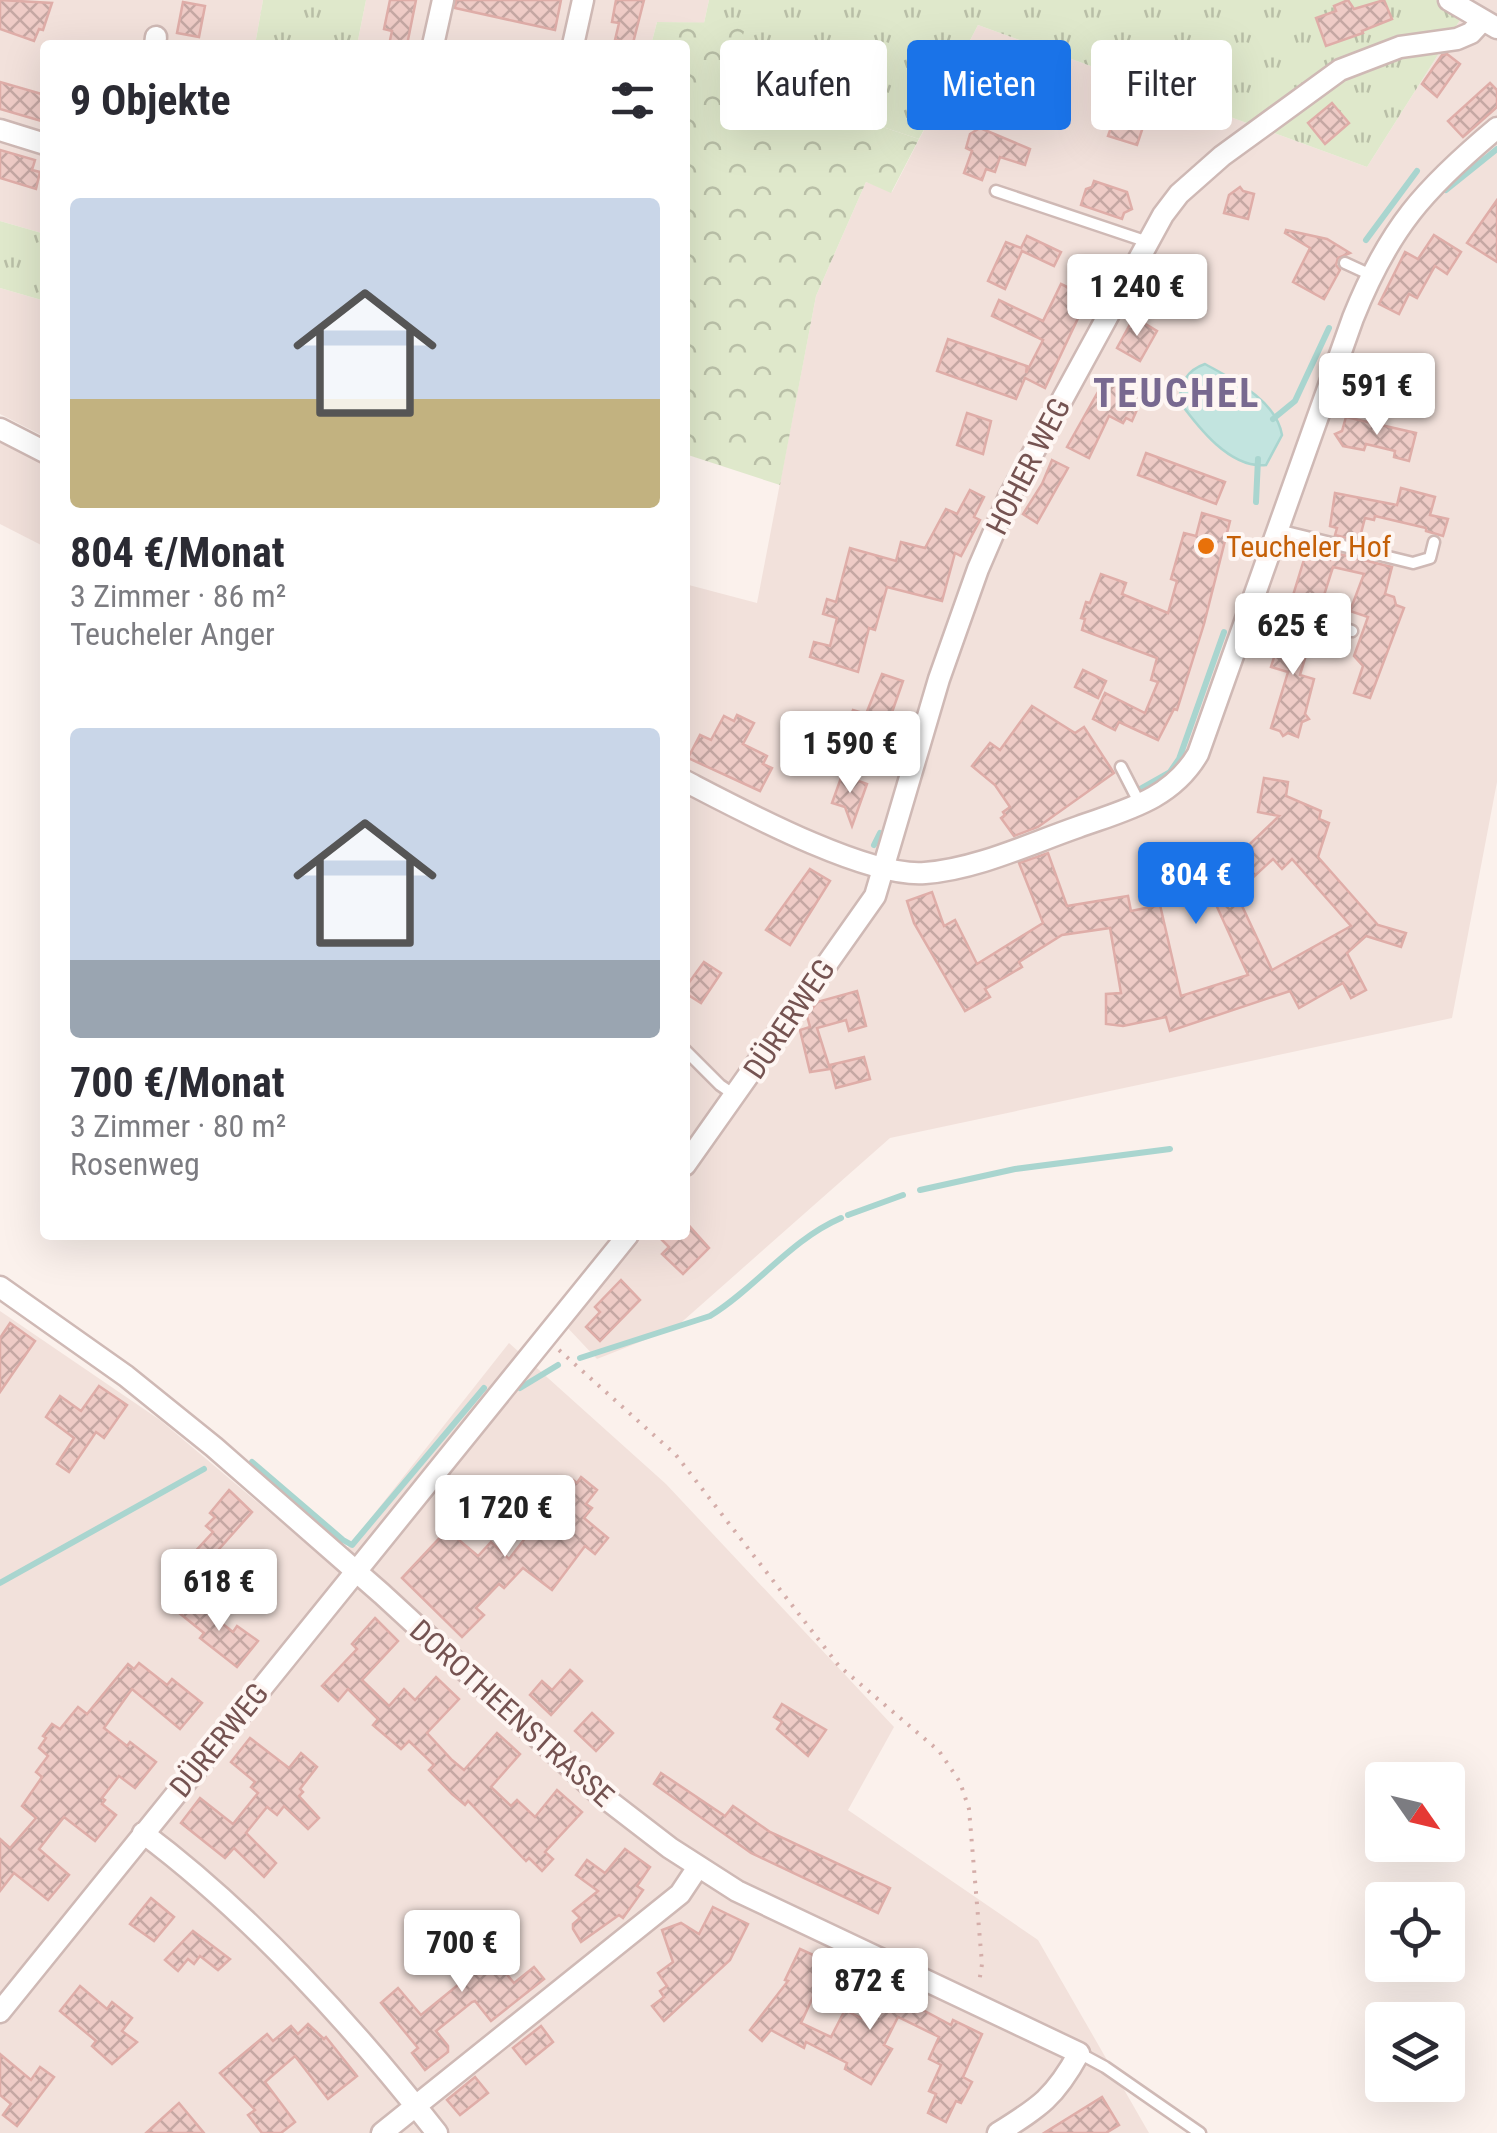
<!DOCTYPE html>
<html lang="de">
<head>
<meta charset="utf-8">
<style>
	body { margin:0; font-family:"Roboto Condensed",sans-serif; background:#f7f7f7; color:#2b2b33; height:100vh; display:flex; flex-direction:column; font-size:38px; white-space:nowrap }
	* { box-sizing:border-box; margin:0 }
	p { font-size:32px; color:#7c7c81 }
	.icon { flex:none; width:55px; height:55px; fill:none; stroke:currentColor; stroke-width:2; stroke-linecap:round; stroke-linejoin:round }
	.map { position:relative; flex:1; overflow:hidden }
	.panel { position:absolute; left:40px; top:40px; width:650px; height:1200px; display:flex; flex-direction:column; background:#fff; border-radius:10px; box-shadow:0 10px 40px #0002 }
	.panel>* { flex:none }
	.guide { position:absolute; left:720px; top:40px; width:625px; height:90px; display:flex; gap:20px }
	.needle { width:65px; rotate:124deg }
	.controls { position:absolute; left:1365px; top:1762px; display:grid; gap:20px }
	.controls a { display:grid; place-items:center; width:100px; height:100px; border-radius:10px; background:#fff; box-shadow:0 10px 40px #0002; font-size:50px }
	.price { position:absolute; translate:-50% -85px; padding:0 22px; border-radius:10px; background:#fff; color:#222; font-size:32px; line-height:65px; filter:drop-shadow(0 2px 5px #0008) }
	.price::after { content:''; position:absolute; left:50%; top:60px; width:30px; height:22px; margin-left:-15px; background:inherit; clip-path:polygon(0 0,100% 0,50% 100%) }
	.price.current { background:#1a73e8; color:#fff }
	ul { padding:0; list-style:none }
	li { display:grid; align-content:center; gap:20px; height:530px; padding:0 30px }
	li span { display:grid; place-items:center; height:310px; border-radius:10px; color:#555 }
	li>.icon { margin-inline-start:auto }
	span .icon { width:180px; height:180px; fill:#fffc; stroke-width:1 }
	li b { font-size:42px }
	h2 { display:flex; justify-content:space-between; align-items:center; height:120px; padding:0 30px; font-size:42px }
	.chip { padding:0 35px; border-radius:10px; background:#fff; box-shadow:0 10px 40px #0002; font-size:35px; line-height:90px }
	.chip.current { background:#1a73e8; color:#fff }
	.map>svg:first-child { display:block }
</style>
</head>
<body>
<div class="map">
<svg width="1497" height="2133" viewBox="0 0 1497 2133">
	<defs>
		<pattern id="grass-tufts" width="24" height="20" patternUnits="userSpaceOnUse" patternTransform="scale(2.5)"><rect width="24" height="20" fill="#dfe8cb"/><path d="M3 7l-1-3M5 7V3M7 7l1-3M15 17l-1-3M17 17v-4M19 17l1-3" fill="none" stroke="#b9bfa7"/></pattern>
		<pattern id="forest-crowns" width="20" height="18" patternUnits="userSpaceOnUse" patternTransform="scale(2.5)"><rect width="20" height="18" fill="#dfe8cb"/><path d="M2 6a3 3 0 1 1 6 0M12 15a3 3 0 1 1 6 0" fill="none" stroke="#b9bfa7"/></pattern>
		<pattern id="building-cross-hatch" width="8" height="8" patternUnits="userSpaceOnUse" patternTransform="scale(2.5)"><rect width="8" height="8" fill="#eecbc6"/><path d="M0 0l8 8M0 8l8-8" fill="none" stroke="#c5a7a3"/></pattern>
	</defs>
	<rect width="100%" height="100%" fill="#fbf1ec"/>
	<g fill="#f2e1db">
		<polygon points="0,0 263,0 255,45 45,45 45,234 0,221"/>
		<polygon points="366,0 709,0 704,23 657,22 651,45 357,45"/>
		<polygon points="1436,0 1497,0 1497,782 1452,1018 890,1138 675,1328 597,1359 565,1325 639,1235 685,1235 685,584 757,603 816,296 866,182 892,192 978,25 1367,167 1460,20"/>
		<polygon points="0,288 45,301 45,437 0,414"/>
		<polygon points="0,440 45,463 45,547 0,524"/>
		<polygon points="0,1311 160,1420 333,1566 509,1343 666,1484 894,1727 848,1810 1038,1940 1149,2133 0,2133"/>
	</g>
	<g fill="url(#grass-tufts)">
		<polygon points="263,0 366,0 357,45 255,45"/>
		<polygon points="709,0 1436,0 1460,20 1367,167 978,25 919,139 729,76 746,24 704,23"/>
		<polygon points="0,221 45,234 45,301 0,288"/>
	</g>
	<polygon fill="url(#forest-crowns)" points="657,22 747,23 729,76 919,139 891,193 866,182 816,296 780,485 685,454 685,45 651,45"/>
	<path fill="#c2e4df" stroke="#a9d5cf" stroke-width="2.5" d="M1205,364C1234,380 1276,400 1282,435L1266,465C1230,469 1198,427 1179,401C1181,383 1187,370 1205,364Z"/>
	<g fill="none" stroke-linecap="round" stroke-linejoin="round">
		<g stroke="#a9d5cf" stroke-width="6">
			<polyline points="1446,190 1497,149"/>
			<polyline points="1366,240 1417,171"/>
			<polyline points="1273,419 1295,401 1329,328"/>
			<polyline points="1256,502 1258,459"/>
			<polyline points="1140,789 1170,772 1179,759 1224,632"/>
			<polyline points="874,845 880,833"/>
			<polyline points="920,1190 1015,1169 1170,1149"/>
			<polyline points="848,1215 903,1195"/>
			<path d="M580,1358L710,1316C757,1287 790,1240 841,1218"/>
			<polyline points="520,1388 558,1365"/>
			<polyline points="252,1462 343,1540 352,1545 484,1388"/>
			<polyline points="0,1583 204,1469"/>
		</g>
	</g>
	<g fill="url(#building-cross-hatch)" stroke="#dfada8" stroke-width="2.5" fill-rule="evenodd">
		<polygon points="0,0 52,3 43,30 39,29 34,41 0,29"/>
		<polygon points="390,0 416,0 407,45 389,45 392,31 384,29"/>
		<polygon points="456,0 561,0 555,30 455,8"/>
		<polygon points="616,0 644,0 633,43 615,40 619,23 612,22"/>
		<polygon points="1348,0 1354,9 1384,0 1392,19 1362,31 1363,33 1326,46 1316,18 1336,11 1334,6"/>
		<polygon points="183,2 205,6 199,37 177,33"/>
		<polygon points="1447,54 1460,64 1437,97 1422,84 1442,55"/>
		<polygon points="0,82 45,95 45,122 0,109"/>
		<polygon points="1490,83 1497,90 1497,107 1463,137 1448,121"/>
		<polygon points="1332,103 1349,123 1325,144 1308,123"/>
		<polygon points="1119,105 1147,115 1137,145 1108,136"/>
		<polygon points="980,128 1030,149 1025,165 1000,157 995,172 986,169 982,180 964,173 972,151 966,148 970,134"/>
		<polygon points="0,150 35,160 32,170 40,172 36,189 0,178"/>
		<polygon points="1094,181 1127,192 1132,209 1124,213 1122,219 1081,205 1086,189 1092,187"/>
		<polygon points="1240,187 1243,191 1254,194 1248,219 1224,213 1229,195"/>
		<polygon points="1497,200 1497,262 1467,243"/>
		<polygon points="1286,230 1327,239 1350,253 1338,258 1336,265 1340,270 1324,299 1293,282 1310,248 1285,233"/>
		<polygon points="1434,235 1461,252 1447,274 1435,266 1417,298 1409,294 1399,314 1379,304 1405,252 1418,259"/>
		<polygon points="1027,236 1061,252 1054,266 1022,251 1005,289 988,281 1006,242 1021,248"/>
		<polygon points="1061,284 1088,297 1045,388 1025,378 1016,399 937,371 948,339 1027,366 1026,373 1043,340 992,316 999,300 1043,321"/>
		<polygon points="1134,317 1157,331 1140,361 1117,348"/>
		<polygon points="1373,364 1397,372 1394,379 1398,386 1393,400 1364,390"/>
		<polygon points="1107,376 1143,396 1132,421 1126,418 1123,423 1109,416 1089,458 1067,447"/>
		<polygon points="967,413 991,421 983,454 957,445"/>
		<polygon points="1346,417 1416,433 1409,461 1394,457 1395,451 1366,444 1364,450 1343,446 1335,434 1342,431"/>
		<polygon points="1146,453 1225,482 1216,504 1138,475"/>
		<polygon points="1052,460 1068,468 1037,523 1023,514 1042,484"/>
		<polygon points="1401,488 1435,497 1430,515 1448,519 1443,536 1426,531 1426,528 1375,516 1374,520 1365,518 1359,541 1335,535 1337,528 1330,526 1335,493 1397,505"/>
		<polygon points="970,490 984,497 974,517 980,520 961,556 955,553 942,601 887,587 875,630 869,628 858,672 810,657 814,642 830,646 837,618 823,614 827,599 836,602 850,548 896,561 901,542 925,548 946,509 957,514"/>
		<polygon points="1202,513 1230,521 1204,624 1177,710 1174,709 1158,740 1119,722 1115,730 1093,719 1105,693 1145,713 1158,682 1151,680 1157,658 1082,630 1085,619 1081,618 1086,602 1090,603 1101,574 1126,583 1122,594 1168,613 1177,581 1171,579 1184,533 1196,536"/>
		<polygon points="1331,552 1392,567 1385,594 1394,597 1396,605 1404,608 1370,698 1354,693 1363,666 1354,656 1368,617 1350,611 1364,574 1333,567 1319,611 1291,602 1306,553 1330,560"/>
		<polygon points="1286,619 1314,629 1300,675 1314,679 1305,714 1309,719 1302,722 1298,737 1288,733 1283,736 1280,731 1271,728 1288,672 1271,667"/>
		<polygon points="1083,670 1106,681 1098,698 1075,687"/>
		<polygon points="882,674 903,681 882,741 846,728 853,710 866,714"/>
		<polygon points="1032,706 1075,733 1084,727 1114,773 1038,827 1014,836 1001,818 1005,815 1003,812 1010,807 995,785 972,766 990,743 1000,750"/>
		<polygon points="737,715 754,723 743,744 767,756 763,764 772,768 760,791 688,758 700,735 711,740 724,716 734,721"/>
		<polygon points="842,775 867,784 852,826 845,807 832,803"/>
		<path d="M1264,778L1288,782L1286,796L1321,811L1319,819L1329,823L1318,857L1378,925L1406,933L1401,947L1366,936L1347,953L1366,990L1351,998L1343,983L1299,1008L1290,991L1170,1031L1166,1017L1123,1026L1106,1024V994L1121,993L1110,928L1062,935L1019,962L1022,967L985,989L990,997L965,1011L914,923L907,901L932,892L944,926L955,920L977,964L1043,923L1019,863L1048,853L1067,906L1128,896L1131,911L1160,905L1181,996L1248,975L1208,887L1160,901L1152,880L1224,853L1228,865L1279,816L1258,812ZM1273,859L1282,869L1292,859L1351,926L1272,970L1236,893Z"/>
		<polygon points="810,869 830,881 790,945 766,930"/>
		<polygon points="704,962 721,973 701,1003 685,993 685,988"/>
		<polygon points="857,991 866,1026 849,1031 846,1020 817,1028 830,1069 810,1072 800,1030 810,1027 807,1016 817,1002"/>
		<polygon points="864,1057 870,1079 836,1088 830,1065"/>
		<polygon points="685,1221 709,1248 683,1274 662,1254 669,1247 657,1235 685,1235"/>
		<polygon points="621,1280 640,1300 600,1341 586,1327 600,1312 595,1307"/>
		<polygon points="10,1323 35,1341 0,1392 0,1338"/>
		<polygon points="99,1386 127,1405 104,1438 96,1432 69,1472 57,1464 74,1438 46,1417 60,1396 81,1411"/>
		<polygon points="581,1477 597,1490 586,1504 592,1508 584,1518 608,1538 595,1554 585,1546 552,1590 523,1568 504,1588 499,1584 476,1608 484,1615 462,1637 402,1578 447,1530 478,1556 491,1542 509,1559 530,1532 535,1536 551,1515 548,1501 553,1495 562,1494 573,1480 577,1483"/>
		<polygon points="229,1490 252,1512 204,1566 192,1555 213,1532 206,1526 215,1517 210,1513"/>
		<polygon points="190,1598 233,1632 237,1626 258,1641 237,1667 200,1638 204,1633 178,1612"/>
		<polygon points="375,1618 398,1641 362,1680 389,1706 404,1689 415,1700 436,1677 459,1699 427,1733 452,1760 464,1770 497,1733 520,1754 491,1787 511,1806 517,1800 535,1817 557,1790 582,1812 545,1852 553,1859 542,1871 529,1858 526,1861 468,1801 465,1805 452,1794 429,1770 434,1765 409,1741 401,1749 373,1725 378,1719 348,1689 338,1701 322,1686 357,1649 352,1644"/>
		<polygon points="139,1663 167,1685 172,1679 202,1703 180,1729 132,1689 104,1728 127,1746 130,1742 156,1762 135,1788 119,1776 102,1798 105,1800 102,1804 116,1815 95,1841 64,1817 39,1849 69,1875 48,1900 14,1873 0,1891 0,1839 10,1848 36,1818 22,1806 42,1777 36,1772 48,1756 39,1748 46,1738 43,1736 52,1724 60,1729 78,1707 87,1714 128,1664 134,1669"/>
		<polygon points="570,1670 582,1681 551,1715 530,1695 542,1681 552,1690"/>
		<polygon points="782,1704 826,1730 808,1756 777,1729 782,1722 774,1717"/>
		<polygon points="592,1713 613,1733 596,1751 575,1731"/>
		<polygon points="250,1738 289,1768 301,1753 317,1767 300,1789 303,1792 299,1796 319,1818 308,1829 284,1806 277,1815 267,1807 246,1833 276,1863 264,1877 234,1848 225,1858 181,1823 200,1798 233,1824 258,1793 251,1787 255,1782 231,1762"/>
		<polygon points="661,1773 725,1816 733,1806 770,1832 890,1888 878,1913 751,1853 654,1784"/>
		<polygon points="625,1849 650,1867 637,1886 643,1890 623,1918 619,1915 581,1942 573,1929 573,1924 580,1918 573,1911 598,1891 576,1875 587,1860 605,1873"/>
		<polygon points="151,1898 174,1917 154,1941 130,1924"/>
		<polygon points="713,1907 748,1924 730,1960 664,2021 652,2006 664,1997 660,1991 667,1986 658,1973 673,1962 662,1930 681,1923 699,1934"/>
		<polygon points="479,1916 503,1938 490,1954 514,1983 534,1967 544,1979 491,2021 475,2001 472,2002 436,2031 448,2046 448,2052 425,2070 412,2053 418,2048 381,2003 398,1988 421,2015 469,1976 454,1957 478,1937 468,1928"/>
		<polygon points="193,1931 230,1959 218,1970 200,1956 194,1964 188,1959 178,1971 165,1960"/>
		<polygon points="800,1949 829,1962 801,2023 831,2037 845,2010 861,2018 876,1985 951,2025 953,2020 982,2034 963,2077 972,2082 961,2103 956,2101 946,2122 928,2113 936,2094 929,2091 941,2065 929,2059 939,2037 898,2017 884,2045 892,2049 871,2084 845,2069 847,2063 806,2042 804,2048 771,2030 762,2041 750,2030 788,1981 785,1980"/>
		<polygon points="80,1986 107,2009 112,2002 132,2018 122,2031 137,2042 112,2064 92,2046 96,2041 60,2011"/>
		<polygon points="308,2024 324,2039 326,2037 357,2076 328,2099 295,2056 265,2082 295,2122 281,2133 262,2133 248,2115 255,2110 220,2073 267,2034 273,2041 291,2026 298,2034"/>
		<polygon points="541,2026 553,2042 526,2064 513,2048"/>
		<polygon points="0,2054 31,2080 40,2067 54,2077 17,2126 3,2115 11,2104 0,2095"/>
		<polygon points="475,2077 488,2093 460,2115 447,2100"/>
		<polygon points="1102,2097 1119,2125 1106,2133 1044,2133"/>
		<polygon points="179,2103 204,2133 146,2133"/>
	</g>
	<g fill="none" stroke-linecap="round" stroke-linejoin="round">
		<defs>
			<g id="lane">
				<polyline points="996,191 1148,242"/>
				<polyline points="1345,263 1371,275"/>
				<polyline points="1278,530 1413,563 1430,558 1434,542"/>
				<polyline points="1253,599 1352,631"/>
				<polyline points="1121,767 1140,804"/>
				<polyline points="685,1050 720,1085 736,1096"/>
				<polyline points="1079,2053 1105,2067 1200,2133"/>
			</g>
			<g id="street">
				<polyline points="1449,0 1497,28"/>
				<polyline points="155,45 156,37"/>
				<polyline points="433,45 443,0"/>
				<polyline points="573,45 583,0"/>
				<polyline points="0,130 45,144"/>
				<polyline points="0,429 45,452"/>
				<path d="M685,781C739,809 867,878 925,873C977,869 1029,844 1078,827C1125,810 1171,800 1198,754L1353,318C1389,228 1424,189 1497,128"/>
				<polyline points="685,1165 875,896 939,679 978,569 1009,497 1163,215 1179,194 1222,156 1340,70 1400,47 1457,39 1471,33 1482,21"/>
				<path d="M0,1287L126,1376L214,1447L382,1594L596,1791L670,1848L737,1891L1079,2053C1055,2097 1040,2107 998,2133"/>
				<path d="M143,1833C250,1913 355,2028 437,2133"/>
				<polyline points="0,2012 628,1235"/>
				<polyline points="382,2133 680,1894 698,1867"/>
			</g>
		</defs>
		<use href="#lane" stroke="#cfb9b5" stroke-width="15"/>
		<use href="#street" stroke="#cfb9b5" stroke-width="25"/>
		<polyline stroke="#d4ada9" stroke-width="4" stroke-dasharray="2.5 8" stroke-linecap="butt" points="559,1350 676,1455 839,1666 939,1751 960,1782 969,1809 982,1964 979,1983"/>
		<use href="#lane" stroke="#fff" stroke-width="10"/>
		<use href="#street" stroke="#fff" stroke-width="20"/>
	</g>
	<circle fill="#e8710a" stroke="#fef6f3" stroke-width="4" cx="1206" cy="546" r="10"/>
	<g text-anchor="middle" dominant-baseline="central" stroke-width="8" stroke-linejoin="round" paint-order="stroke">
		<g font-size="30" fill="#755351" stroke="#fef6f3">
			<text transform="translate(1028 466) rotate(-63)">HOHER WEG</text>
			<text transform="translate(789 1019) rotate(-56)">DÜRERWEG</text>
			<text transform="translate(512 1713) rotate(42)">DOROTHEENSTRASSE</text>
			<text transform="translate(219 1740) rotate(-51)">DÜRERWEG</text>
		</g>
		<g font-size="30" fill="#c56008" stroke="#fef6f3" text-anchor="start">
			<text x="1226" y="546">Teucheler Hof</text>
		</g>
		<g font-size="40" font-weight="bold" letter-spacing="2.5" fill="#786990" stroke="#fef6f3">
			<text x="1177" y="393">TEUCHEL</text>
		</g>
	</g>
</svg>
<div class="controls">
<a><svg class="needle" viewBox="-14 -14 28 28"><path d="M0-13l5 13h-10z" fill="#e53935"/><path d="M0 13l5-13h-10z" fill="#7c7c81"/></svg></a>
<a><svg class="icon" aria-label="locate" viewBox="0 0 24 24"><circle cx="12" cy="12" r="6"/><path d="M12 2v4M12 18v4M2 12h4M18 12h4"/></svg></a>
<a><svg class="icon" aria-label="layers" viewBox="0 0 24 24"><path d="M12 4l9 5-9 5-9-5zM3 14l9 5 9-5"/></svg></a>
</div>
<b class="price" style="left:1137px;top:339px">1 240 €</b>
<b class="price" style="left:1377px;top:438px">591 €</b>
<b class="price" style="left:1293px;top:678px">625 €</b>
<b class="price" style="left:850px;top:796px">1 590 €</b>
<b class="price current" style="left:1196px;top:927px">804 €</b>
<b class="price" style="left:505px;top:1560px">1 720 €</b>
<b class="price" style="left:219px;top:1634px">618 €</b>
<b class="price" style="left:462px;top:1995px">700 €</b>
<b class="price" style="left:870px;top:2033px">872 €</b>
<div class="guide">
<a class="chip">Kaufen</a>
<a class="chip current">Mieten</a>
<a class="chip">Filter</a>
</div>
<section class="panel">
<h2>9 Objekte<svg class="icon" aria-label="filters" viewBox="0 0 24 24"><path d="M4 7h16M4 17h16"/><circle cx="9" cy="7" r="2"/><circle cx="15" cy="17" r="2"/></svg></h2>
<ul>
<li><span style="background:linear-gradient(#c9d6e8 65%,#c2b280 0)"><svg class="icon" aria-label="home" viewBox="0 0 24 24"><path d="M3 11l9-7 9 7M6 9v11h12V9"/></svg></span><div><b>804 €/Monat</b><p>3 Zimmer · 86 m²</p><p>Teucheler Anger</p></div></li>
<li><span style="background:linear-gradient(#c9d6e8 75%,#9aa5b1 0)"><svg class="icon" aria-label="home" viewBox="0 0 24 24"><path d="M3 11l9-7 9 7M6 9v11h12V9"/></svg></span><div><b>700 €/Monat</b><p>3 Zimmer · 80 m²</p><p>Rosenweg</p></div></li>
</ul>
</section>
</div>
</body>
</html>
